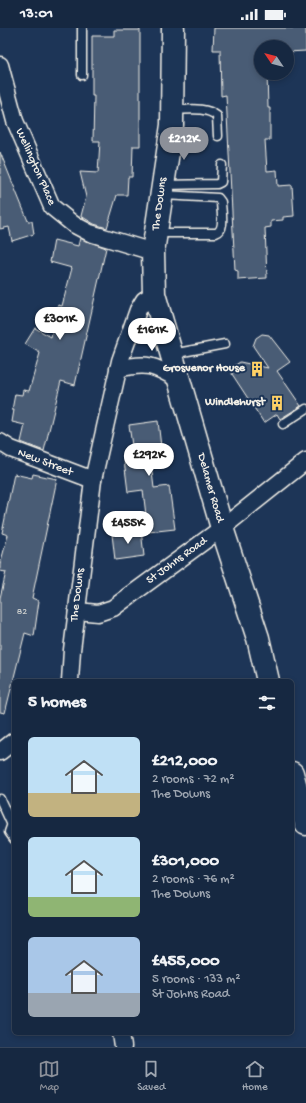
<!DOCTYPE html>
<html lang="en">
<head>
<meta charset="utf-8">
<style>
	body { margin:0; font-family:"Gochi Hand",sans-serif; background:#23344c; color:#f1f3f6; height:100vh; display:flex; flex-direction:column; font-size:15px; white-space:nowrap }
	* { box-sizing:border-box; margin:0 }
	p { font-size:13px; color:#9ea6b1 }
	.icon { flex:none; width:22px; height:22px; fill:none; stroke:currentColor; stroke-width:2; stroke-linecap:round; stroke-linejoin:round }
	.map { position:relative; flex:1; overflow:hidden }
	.panel { position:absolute; left:12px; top:651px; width:282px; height:356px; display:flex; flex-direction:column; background:#162841; border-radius:6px; box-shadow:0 2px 6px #0003,0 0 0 1px #35445a }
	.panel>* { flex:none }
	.needle { width:26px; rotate:305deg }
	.controls { position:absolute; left:254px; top:12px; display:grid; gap:8px }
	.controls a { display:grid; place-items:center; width:40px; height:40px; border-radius:50%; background:#162841; box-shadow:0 2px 6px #0003,0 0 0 1px #35445a; font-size:20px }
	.price { position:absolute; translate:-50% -34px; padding:0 9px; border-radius:14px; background:#fff; color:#222; font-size:13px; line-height:26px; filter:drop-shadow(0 1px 2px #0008) }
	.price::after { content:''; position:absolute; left:50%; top:24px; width:12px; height:9px; margin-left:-6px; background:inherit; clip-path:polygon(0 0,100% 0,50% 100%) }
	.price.active { background:#8c9099; color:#fff }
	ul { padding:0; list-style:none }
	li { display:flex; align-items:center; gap:12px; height:100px; padding:0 16px }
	li span { display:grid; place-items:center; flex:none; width:112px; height:80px; border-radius:6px; color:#555 }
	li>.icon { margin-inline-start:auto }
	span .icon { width:48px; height:48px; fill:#fffc; stroke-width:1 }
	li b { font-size:17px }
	h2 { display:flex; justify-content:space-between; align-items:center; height:48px; padding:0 16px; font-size:17px }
	.status { display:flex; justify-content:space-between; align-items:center; height:28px; padding:0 20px; background:#162841; direction:ltr }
	.status svg { height:11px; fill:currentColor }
	.menu { display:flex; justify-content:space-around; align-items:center; height:56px; border-top:1px solid #35445a; background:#162841; font-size:11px; color:#9ea6b1 }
	.menu a { display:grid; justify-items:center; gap:2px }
	.menu .active { color:#8c9099 }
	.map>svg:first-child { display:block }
</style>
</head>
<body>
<div class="status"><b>13:01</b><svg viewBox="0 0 49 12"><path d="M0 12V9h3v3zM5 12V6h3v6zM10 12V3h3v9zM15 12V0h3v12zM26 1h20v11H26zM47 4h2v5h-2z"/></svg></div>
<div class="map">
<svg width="306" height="1019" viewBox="0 0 306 1019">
	<rect width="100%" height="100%" fill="#1d3557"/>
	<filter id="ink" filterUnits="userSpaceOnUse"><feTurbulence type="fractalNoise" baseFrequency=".025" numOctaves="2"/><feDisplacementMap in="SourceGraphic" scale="8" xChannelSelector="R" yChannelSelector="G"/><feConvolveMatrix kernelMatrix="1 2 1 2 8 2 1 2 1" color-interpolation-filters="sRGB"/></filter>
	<g filter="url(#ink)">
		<g fill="#485b74" stroke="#f4f1e8">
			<polygon points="214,0 306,0 306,23 287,24 287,19 261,19 261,45 267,45 268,80 270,80 270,112 265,112 267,143 277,142 278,158 292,157 294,188 283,189 283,192 271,193 271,199 265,200 267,250 238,252 238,243 235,242 226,67 221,68 220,22 213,22"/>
			<polygon points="114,2 140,2 140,118 133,118 132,149 128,149 127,167 117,167 107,200 94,196 81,188 86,169 80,144 98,145 100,113 93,113 94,68 92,68 92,8 114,8"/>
			<polygon points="0,124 28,193 32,193 34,206 12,213 9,199 0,201"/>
			<polygon points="80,210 106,220 75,357 61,353 44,423 21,414 25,397 12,394 14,382 12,382 15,366 22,367 23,362 29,363 40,325 25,316 35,300 51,309 58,277 62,278 72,240 50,234 54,212 78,218"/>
			<polygon points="262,306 269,307 290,334 277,343 301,378 280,391 277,386 264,395 232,346 234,338 240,334 268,340 253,318 256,310"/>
			<polygon points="158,393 161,419 149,420 154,460 169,458 175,501 148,504 143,462 128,464 124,432 134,431 129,397"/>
			<polygon points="14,446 32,450 33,446 57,451 32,570 39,573 34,608 25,605 5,685 0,684 0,570 6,544 0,543 0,537 8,507 2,505"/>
			<polygon points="141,502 144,528 115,532 112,506"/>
		</g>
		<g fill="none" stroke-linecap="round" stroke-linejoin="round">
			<defs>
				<g id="lane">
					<polyline points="82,0 82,47"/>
					<path d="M173,82C187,82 205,78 217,88L218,108"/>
					<polyline points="164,157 217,156 221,154 222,137"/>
					<path d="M157,205H216C226,202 221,183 221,174L218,170L163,167"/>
					<polyline points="172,326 225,316"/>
					<polyline points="283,396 306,381"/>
					<polyline points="0,771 11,795"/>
					<polyline points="14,790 9,804 14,811"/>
				</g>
				<g id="street">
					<polyline points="0,37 15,93 52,179 73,196 90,205 153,224"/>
					<path d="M118,341C147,334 154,337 179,352"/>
					<polyline points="0,414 11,421 93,452"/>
					<polyline points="77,583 98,585 113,580 222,500 306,433"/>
					<polyline points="70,653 72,622 93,452 120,333 138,282 144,272 154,266"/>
					<polyline points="0,724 14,713"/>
					<polyline points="121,1005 123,1019"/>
				</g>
				<g id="secondary">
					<polyline points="173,0 172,97 153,224 154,266 222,500 258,610 268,653"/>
					<polyline points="292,745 306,796"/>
				</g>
			</defs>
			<use href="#lane" stroke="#f4f1e8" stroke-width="11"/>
			<use href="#street" stroke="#f4f1e8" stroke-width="19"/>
			<use href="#secondary" stroke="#f4f1e8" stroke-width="25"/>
			<use href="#lane" stroke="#1d3557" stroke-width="8"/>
			<use href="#street" stroke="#1d3557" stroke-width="16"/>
			<use href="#secondary" stroke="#1d3557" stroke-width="22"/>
		</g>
	</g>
	<defs>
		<symbol id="building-bare" viewBox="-9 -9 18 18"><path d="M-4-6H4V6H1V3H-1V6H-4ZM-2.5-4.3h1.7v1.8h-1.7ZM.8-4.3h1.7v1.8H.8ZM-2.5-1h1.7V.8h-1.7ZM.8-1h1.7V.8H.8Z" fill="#ffd166" stroke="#1d3557" stroke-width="2.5" paint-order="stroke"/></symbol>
	</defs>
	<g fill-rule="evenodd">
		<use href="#building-bare" x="246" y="330" width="22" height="22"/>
		<use href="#building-bare" x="266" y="364" width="22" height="22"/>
	</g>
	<g text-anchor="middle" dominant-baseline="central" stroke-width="4" stroke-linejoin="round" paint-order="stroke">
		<g font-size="10" fill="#c9cccb">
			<text x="22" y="584">82</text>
		</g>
		<g font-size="12" fill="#f4f1e8" stroke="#1d3557">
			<text transform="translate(35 139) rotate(66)">Wellington Place</text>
			<text transform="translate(160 176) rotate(-82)">The Downs</text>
			<text transform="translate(45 435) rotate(21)">New Street</text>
			<text transform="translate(210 460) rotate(74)">Delamer Road</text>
			<text transform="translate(177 533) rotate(-36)">St Johns Road</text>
			<text transform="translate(78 567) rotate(-83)">The Downs</text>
		</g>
		<g font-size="12" font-weight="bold" fill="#f4f1e8" stroke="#1d3557" text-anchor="end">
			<text x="245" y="341">Grosvenor House</text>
			<text x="265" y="375">Windlehurst</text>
		</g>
	</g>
</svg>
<div class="controls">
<a><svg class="needle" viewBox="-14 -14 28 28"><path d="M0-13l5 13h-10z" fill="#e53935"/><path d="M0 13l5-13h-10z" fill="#9ea6b1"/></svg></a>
</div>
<b class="price active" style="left:184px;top:133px">£212K</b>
<b class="price" style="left:60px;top:313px">£301K</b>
<b class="price" style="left:152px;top:324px">£161K</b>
<b class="price" style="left:149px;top:449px">£292K</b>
<b class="price" style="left:128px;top:517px">£455K</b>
<section class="panel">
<h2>5 homes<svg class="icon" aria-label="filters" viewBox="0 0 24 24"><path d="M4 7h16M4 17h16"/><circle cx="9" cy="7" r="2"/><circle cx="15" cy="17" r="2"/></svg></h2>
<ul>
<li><span style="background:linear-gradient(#bfe0f5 70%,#c2b280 0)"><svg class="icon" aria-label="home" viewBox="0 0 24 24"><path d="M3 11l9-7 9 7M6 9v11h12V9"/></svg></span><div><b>£212,000</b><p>2 rooms · 72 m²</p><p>The Downs</p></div></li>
<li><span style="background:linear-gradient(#bfe0f5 75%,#8fb573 0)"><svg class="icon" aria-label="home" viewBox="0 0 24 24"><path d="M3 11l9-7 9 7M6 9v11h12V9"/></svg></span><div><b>£301,000</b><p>2 rooms · 76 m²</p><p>The Downs</p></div></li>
<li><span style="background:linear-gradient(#a9c7e8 70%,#9aa5b1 0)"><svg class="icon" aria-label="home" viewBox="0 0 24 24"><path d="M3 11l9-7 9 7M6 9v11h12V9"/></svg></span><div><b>£455,000</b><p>5 rooms · 133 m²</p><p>St Johns Road</p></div></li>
</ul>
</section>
</div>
<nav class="menu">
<a class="active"><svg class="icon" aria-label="map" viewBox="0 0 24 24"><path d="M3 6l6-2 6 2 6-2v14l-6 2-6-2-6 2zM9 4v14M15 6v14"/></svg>Map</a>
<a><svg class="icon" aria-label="saved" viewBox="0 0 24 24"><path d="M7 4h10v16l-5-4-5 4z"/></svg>Saved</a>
<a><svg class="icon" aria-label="home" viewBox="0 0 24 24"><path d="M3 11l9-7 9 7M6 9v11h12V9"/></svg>Home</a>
</nav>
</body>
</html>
